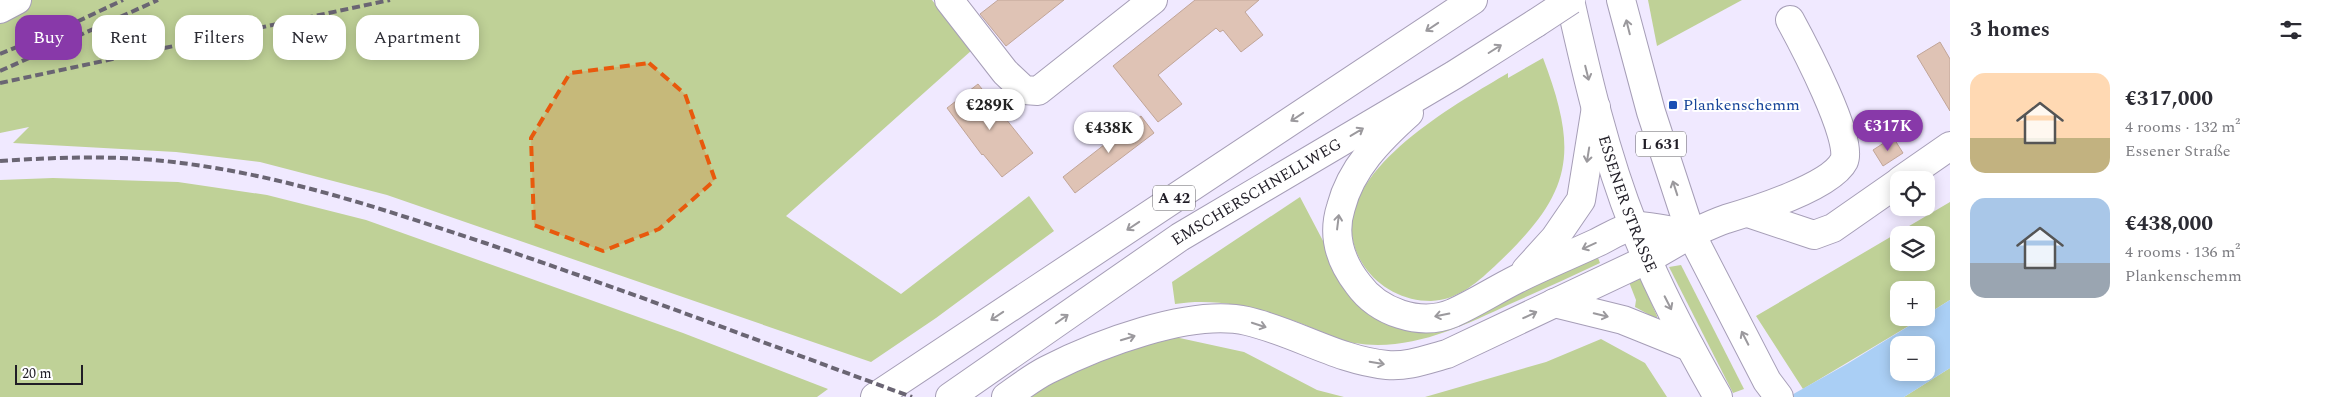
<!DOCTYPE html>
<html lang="en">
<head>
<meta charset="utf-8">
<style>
	body { margin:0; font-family:Spectral,serif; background:#f2f2f3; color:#2b2b33; height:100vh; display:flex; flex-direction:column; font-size:19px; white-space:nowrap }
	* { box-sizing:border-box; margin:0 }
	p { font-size:16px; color:#7c7c81 }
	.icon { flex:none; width:28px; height:28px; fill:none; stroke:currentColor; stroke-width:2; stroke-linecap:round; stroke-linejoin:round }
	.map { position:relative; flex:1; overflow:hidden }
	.panel { display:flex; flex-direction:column; background:#fff; width:375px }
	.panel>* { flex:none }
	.banner { position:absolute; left:15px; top:15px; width:475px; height:45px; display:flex; gap:10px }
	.tools { position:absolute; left:1890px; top:171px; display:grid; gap:10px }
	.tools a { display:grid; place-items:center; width:45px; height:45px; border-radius:10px; background:#fff; box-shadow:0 2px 12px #0003; font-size:25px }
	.scale { position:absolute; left:15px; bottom:12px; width:68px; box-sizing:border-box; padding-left:5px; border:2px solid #201d26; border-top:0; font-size:14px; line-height:18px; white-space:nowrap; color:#201d26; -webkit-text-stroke:4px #fff; paint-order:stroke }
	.price { position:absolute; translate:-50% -42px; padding:0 11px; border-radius:18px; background:#fff; color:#222; font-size:16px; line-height:32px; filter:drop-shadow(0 1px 2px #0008) }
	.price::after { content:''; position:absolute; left:50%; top:30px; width:15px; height:11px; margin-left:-8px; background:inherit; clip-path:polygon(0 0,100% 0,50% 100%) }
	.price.current { background:#8839a9; color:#fff }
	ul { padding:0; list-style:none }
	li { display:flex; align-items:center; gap:15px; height:125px; padding:0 20px }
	li span { display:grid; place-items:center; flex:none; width:140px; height:100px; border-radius:15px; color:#555 }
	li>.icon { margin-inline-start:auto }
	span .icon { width:60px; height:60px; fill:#fffc; stroke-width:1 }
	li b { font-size:21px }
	h2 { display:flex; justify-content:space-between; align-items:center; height:60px; padding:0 20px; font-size:21px }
	.pill { padding:0 18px; border-radius:15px; background:#fff; box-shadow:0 2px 12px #0003; font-size:18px; line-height:45px }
	.pill.current { background:#8839a9; color:#fff }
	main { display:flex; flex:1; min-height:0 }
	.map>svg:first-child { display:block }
</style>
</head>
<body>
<main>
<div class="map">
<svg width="1950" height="397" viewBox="0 0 1950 397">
	<rect width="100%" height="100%" fill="#f0e9ff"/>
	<g fill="#bfd197" fill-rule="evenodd">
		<polygon points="0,0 932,0 972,50 786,216 901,294 1029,196 1054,231 936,318 871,362 387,195 260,162 176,152 13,143 29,127 0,133"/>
		<polygon points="1648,0 1742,0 1657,46"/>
		<path d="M1543,58C1579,153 1573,192 1498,263C1479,281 1459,300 1431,301C1404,301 1379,288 1364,266C1309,184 1453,106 1508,73V78Z"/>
		<polygon points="53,178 178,182 267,195 366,220 683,333 828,389 817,397 0,397 0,180"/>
		<path d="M1300,197L1332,258L1394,320L1595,250L1600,263C1570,277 1540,291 1510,304C1461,327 1410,352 1354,343C1337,341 1321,331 1305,325C1264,309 1219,297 1175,304L1172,282Z"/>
		<path d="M1950,202V300L1926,315V290H1899V318H1922L1803,389L1756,316ZM1899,235H1926V262H1899Z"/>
		<polygon points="1681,265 1744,389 1733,393 1669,267"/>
		<polygon points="1638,273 1657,316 1657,319 1635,307 1636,300 1627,277"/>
		<polygon points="1175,337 1244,352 1317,390 1344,397 1031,397 1071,369 1132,348"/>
		<polygon points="1601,339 1645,363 1667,397 1425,397 1546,362"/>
		<polygon points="1950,368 1950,397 1904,397"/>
	</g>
	<path fill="#aacff5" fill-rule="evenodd" d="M1950,300V368L1904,397H1788L1847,364L1922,318H1926V315ZM1899,345H1926V372H1899Z"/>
	<g fill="#dfc3b5" stroke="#c1a598">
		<polygon points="998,0 1064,0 1006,46 980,14"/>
		<polygon points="1195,0 1259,0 1245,12 1263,35 1241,52 1223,30 1220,32 1216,28 1158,75 1182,104 1158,122 1113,66"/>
		<polygon points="1940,42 1950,59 1950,111 1917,56"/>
		<polygon points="978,84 1033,153 1002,177 983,154 982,155 947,108"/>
		<polygon points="1141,116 1154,133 1075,193 1063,177"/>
		<polygon points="1893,137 1903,153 1883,166 1873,150"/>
	</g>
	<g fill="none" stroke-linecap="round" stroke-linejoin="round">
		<defs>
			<g id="minor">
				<polyline points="949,0 1005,72 1024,90 1038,91 1153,0"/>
				<polyline points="0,9 17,0"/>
				<polyline points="1901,180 1950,146"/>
				<polyline points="1748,213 1814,235 1833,228 1899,182"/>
				<path d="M1691,234C1702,229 1714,223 1726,219C1753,211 1831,187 1844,161C1854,140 1802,42 1790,20"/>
			</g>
			<g id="major">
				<path id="s1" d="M1570,0C1587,76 1605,154 1634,227C1656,285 1687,343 1718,397"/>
				<polyline points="1621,0 1651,112 1691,234 1767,381 1779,397"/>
			</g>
			<g id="highway">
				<path d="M1409,113C1380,139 1351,168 1341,207C1332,235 1340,261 1358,284C1378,312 1420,327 1453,313C1475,303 1495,290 1517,279C1543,266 1570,255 1596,243C1607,238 1622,228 1634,226C1650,225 1674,232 1691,234"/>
				<polyline points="1526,270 1555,238 1581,200 1596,107"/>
				<polyline points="1554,303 1623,320 1690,347"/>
				<polyline points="875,397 1473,0"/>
				<path id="s2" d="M950,397L1180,237L1454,75L1536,23"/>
				<path d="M1006,397C1019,388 1033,377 1047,370C1096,345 1191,308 1247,321C1295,332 1337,360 1387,365C1407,367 1428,359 1447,354L1648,259L1691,234"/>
			</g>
		</defs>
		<use href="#minor" stroke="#a69eb7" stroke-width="30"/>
		<use href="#major" stroke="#a69eb7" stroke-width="30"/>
		<use href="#highway" stroke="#a69eb7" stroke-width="30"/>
		<use href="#minor" stroke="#fff" stroke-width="28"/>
		<use href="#major" stroke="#fff" stroke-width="28"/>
		<use href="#highway" stroke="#fff" stroke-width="28"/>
		<g stroke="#6a6573" stroke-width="4" stroke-dasharray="8 4" stroke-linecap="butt">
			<polyline points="0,54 68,26 123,0"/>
			<polyline points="0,71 158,0"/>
			<polyline points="0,83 390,0"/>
			<path d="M0,161C60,157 122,155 181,163C286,176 385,210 485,243C628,291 770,345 912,397"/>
		</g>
		<defs>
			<polyline id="highway-bridge" points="1536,23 1571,0"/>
		</defs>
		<use href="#highway-bridge" stroke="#a69eb7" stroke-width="30" stroke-linecap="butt"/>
		<use href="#highway-bridge" stroke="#fff" stroke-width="28"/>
	</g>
	<defs><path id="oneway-shaft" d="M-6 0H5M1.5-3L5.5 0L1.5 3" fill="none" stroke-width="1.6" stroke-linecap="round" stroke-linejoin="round" transform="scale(1.25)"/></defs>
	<g stroke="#9b999d">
		<use href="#oneway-shaft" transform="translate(1432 27) rotate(146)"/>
		<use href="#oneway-shaft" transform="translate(1628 27) rotate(-104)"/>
		<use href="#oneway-shaft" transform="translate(1495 49) rotate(-32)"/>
		<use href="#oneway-shaft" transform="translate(1587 73) rotate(76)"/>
		<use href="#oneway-shaft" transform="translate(1297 117) rotate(146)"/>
		<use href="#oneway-shaft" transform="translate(1357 132) rotate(-31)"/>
		<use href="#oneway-shaft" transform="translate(1588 155) rotate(99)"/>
		<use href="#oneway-shaft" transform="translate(1675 188) rotate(-108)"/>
		<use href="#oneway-shaft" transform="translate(1338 222) rotate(-83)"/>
		<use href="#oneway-shaft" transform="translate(1133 226) rotate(146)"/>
		<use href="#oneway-shaft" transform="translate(1589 246) rotate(156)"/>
		<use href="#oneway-shaft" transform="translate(1668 303) rotate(63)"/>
		<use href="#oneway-shaft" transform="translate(1442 315) rotate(169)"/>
		<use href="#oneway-shaft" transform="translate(1530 315) rotate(-25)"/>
		<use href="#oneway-shaft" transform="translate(1601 315) rotate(14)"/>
		<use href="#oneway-shaft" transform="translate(997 316) rotate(146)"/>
		<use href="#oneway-shaft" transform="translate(1062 319) rotate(-35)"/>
		<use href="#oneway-shaft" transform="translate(1259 325) rotate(18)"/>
		<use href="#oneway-shaft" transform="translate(1128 338) rotate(-17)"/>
		<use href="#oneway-shaft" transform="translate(1745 338) rotate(-117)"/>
		<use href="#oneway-shaft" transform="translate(1377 363) rotate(10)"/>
	</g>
	<path fill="#e8590c" fill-opacity="0.2" stroke="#e8590c" stroke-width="4" stroke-dasharray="10 6" stroke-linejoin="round" d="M649,63L685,94L715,180L659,229L603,251L534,225L531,138L570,73Z"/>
	<rect fill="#1a4fb4" stroke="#fff" stroke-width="2" x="1668" y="100" width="10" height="10" rx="2.5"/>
	<g text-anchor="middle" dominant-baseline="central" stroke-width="4" stroke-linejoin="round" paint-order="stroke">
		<g fill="#fff" stroke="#636167" stroke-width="1">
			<rect x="1636" y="131.5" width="50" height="25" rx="4"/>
			<rect x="1153" y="185.5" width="42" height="25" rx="4"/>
		</g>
		<g font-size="15" font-weight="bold" fill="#201d26">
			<text x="1661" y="144">L 631</text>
			<text x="1174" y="198">A 42</text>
		</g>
		<g font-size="16" fill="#164399" stroke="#fff" text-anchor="start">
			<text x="1683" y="105">Plankenschemm</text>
		</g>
		<g font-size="16" fill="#201d26" stroke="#fff">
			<text stroke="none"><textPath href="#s2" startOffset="369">EMSCHERSCHNELLWEG</textPath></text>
			<text stroke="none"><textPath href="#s1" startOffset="212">ESSENER STRASSE</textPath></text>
		</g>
	</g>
</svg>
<div class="tools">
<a><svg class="icon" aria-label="locate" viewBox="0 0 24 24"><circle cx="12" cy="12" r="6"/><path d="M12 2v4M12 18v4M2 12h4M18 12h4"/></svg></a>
<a><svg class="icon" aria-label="layers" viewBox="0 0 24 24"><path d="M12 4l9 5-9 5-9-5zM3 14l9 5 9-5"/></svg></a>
<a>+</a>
<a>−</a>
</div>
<div class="scale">20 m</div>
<b class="price" style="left:990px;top:131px">€289K</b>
<b class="price current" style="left:1888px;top:152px">€317K</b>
<b class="price" style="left:1109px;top:154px">€438K</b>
<div class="banner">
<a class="pill current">Buy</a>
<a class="pill">Rent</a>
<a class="pill">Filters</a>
<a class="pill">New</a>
<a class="pill">Apartment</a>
</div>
</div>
<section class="panel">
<h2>3 homes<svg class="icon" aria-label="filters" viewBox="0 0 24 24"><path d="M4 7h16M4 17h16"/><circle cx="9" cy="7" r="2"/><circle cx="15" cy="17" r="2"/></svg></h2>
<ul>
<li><span style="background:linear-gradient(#ffd9b3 65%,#c2b280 0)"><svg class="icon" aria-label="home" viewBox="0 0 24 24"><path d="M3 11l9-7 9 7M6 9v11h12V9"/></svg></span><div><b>€317,000</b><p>4 rooms · 132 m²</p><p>Essener Straße</p></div></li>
<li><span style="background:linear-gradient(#a9c7e8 65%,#9aa5b1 0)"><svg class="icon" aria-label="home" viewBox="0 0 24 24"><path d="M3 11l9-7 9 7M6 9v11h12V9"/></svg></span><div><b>€438,000</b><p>4 rooms · 136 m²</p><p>Plankenschemm</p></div></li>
</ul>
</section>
</main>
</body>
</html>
